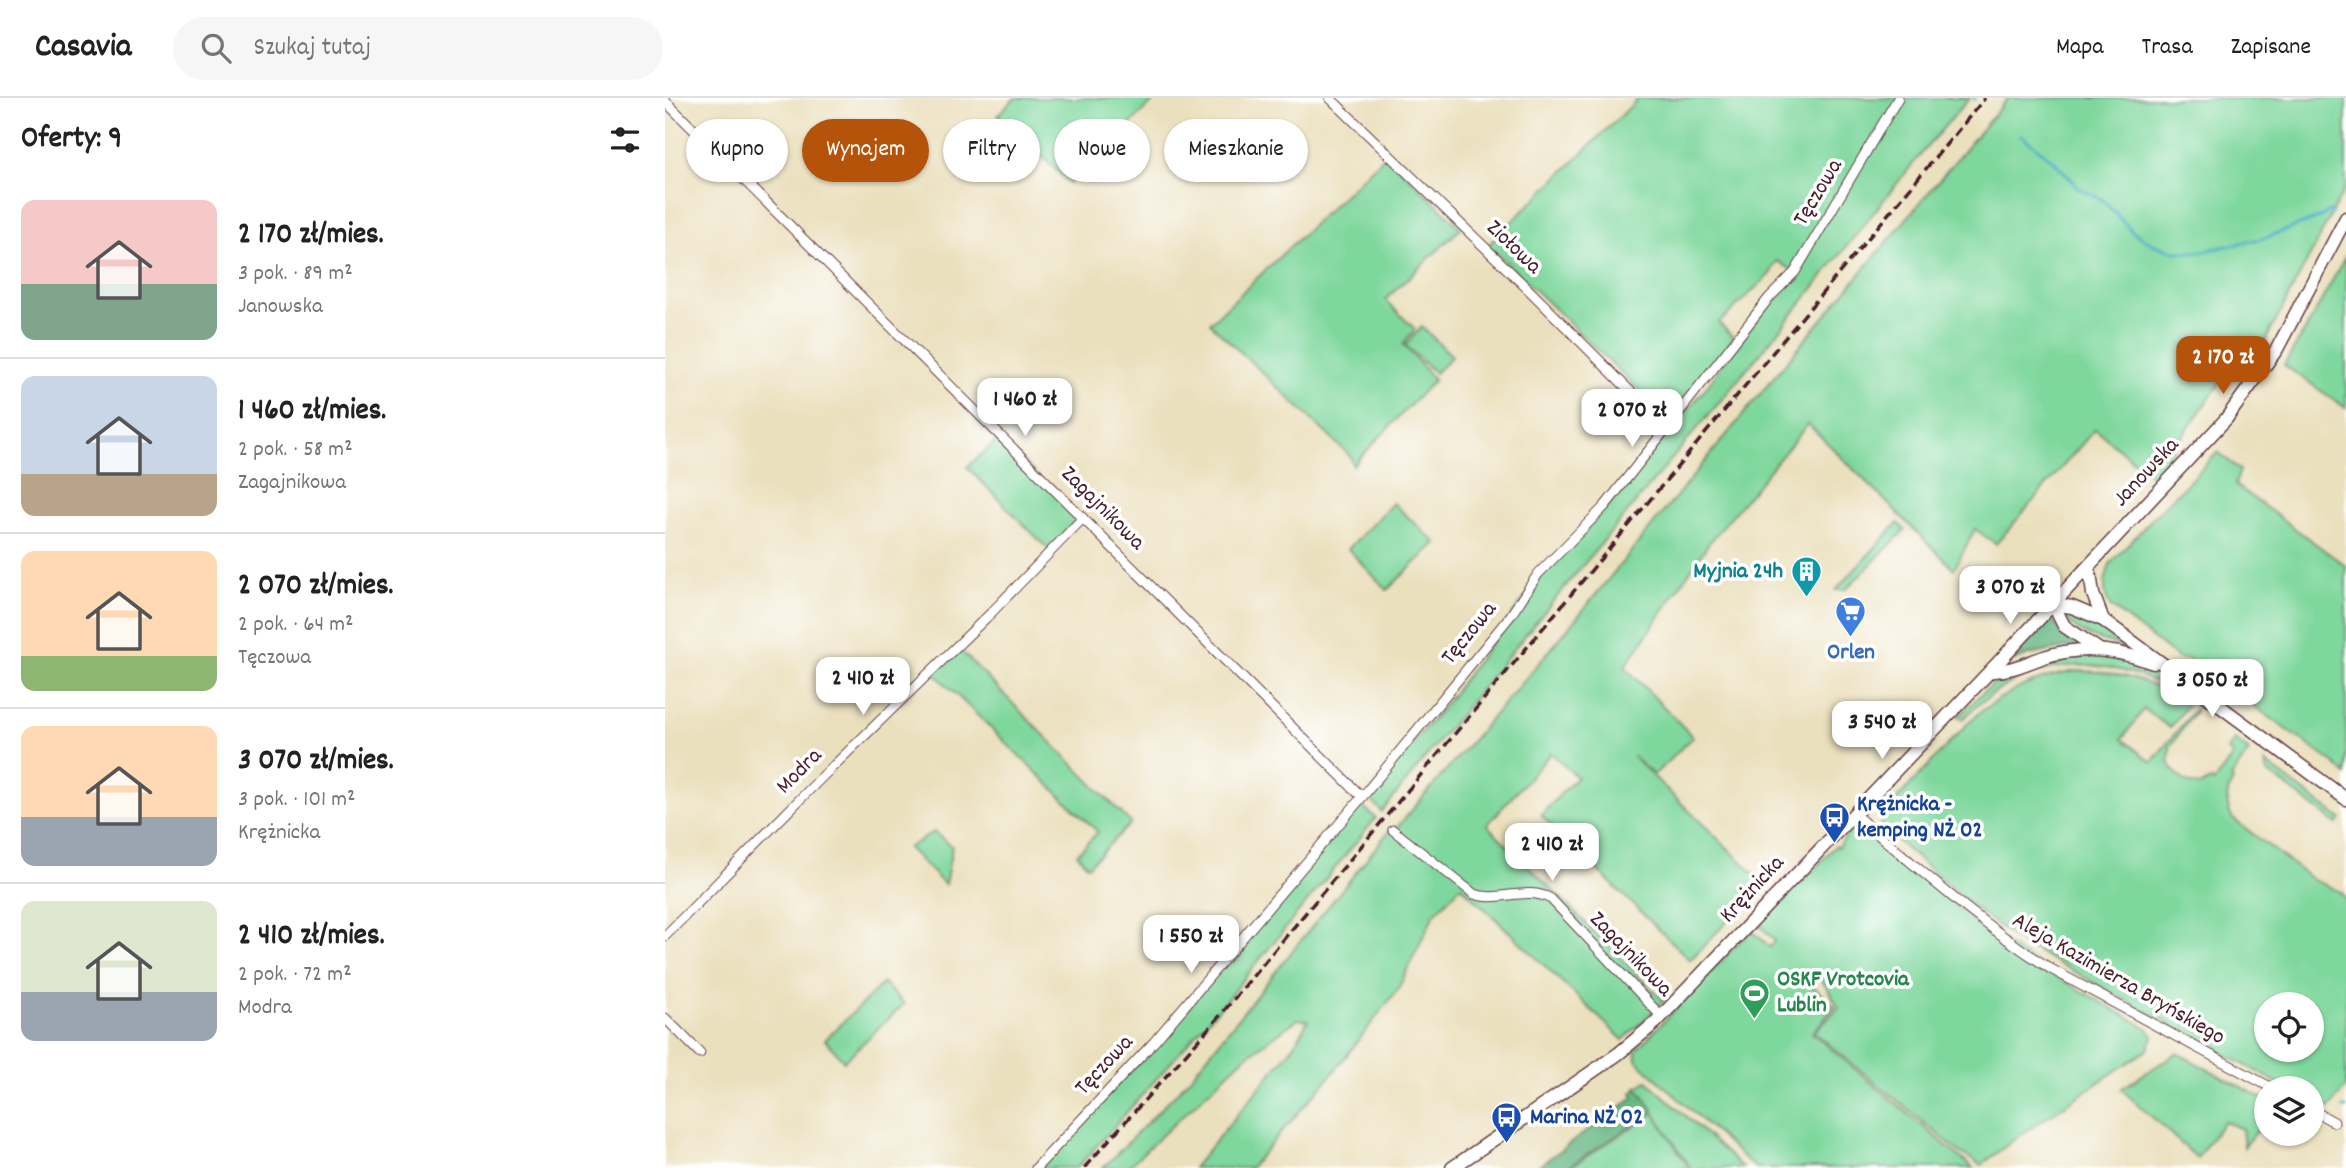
<!DOCTYPE html>
<html lang="pl">
<head>
<meta charset="utf-8">
<style>
	body { margin:0; font-family:Dekko,sans-serif; background:#f6f6f6; color:#222; height:100vh; display:flex; flex-direction:column; font-size:26px; white-space:nowrap }
	* { box-sizing:border-box; margin:0 }
	p { font-size:23px; color:#767676 }
	.icon { flex:none; width:38px; height:38px; fill:none; stroke:currentColor; stroke-width:2; stroke-linecap:round; stroke-linejoin:round }
	.map { position:relative; flex:1; overflow:hidden }
	.side { display:flex; flex-direction:column; background:#fff; width:665px }
	.side>* { flex:none }
	.top-card { position:absolute; left:21px; top:21px; width:665px; height:63px; display:flex; gap:14px }
	.fabs { position:absolute; left:1589px; top:894px; display:grid; gap:14px }
	.fabs a { display:grid; place-items:center; width:70px; height:70px; border-radius:50%; background:#fff; box-shadow:0 2px 5px #0004; font-size:35px }
	.price { position:absolute; translate:-50% -60px; padding:0 16px; border-radius:14px; background:#fff; color:#222; font-size:23px; line-height:46px; filter:drop-shadow(0 2px 4px #0008) }
	.price::after { content:''; position:absolute; left:50%; top:42px; width:21px; height:16px; margin-left:-10px; background:inherit; clip-path:polygon(0 0,100% 0,50% 100%) }
	.price.active { background:#b45309; color:#fff }
	ul { padding:0; list-style:none }
	li { display:flex; align-items:center; gap:21px; height:175px; padding:0 21px }
	li+li { border-top:2px solid #e0e0e0 }
	li span { display:grid; place-items:center; flex:none; width:196px; height:140px; border-radius:14px; color:#555 }
	li>.icon { margin-inline-start:auto }
	span .icon { width:84px; height:84px; fill:#fffc; stroke-width:1 }
	li b { font-size:30px }
	h2 { display:flex; justify-content:space-between; align-items:center; height:84px; padding:0 21px; font-size:30px }
	.tag { padding:0 24px; border-radius:32px; background:#fff; box-shadow:0 2px 5px #0004; font-size:24px; line-height:63px }
	.tag.active { background:#b45309; color:#fff }
	header { display:flex; align-items:center; gap:42px; box-sizing:border-box; height:98px; padding:0 35px; background:#fff; border-bottom:2px solid #e0e0e0 }
	header strong { font-size:33px }
	nav { display:flex; gap:38px; margin-inline-start:auto; font-size:24px }
	.search { width:490px; height:63px; background:#f6f6f6; display:flex; align-items:center; gap:18px; box-sizing:border-box; padding:0 24px; border-radius:38px; color:#767676; font-size:26px }
	main { display:flex; flex:1; min-height:0 }
	.map>svg:first-child { display:block }
</style>
</head>
<body>
<header>
<strong>Casavia</strong>
<div class="search"><svg class="icon" aria-label="search" viewBox="0 0 24 24"><circle cx="10" cy="10" r="6"/><path d="M15 15l6 6"/></svg>Szukaj tutaj</div>
<nav><a>Mapa</a><a>Trasa</a><a>Zapisane</a></nav>
</header>
<main>
<section class="side">
<h2>Oferty: 9<svg class="icon" aria-label="filters" viewBox="0 0 24 24"><path d="M4 7h16M4 17h16"/><circle cx="9" cy="7" r="2"/><circle cx="15" cy="17" r="2"/></svg></h2>
<ul>
<li><span style="background:linear-gradient(#f6c9c9 60%,#7fa58c 0)"><svg class="icon" aria-label="home" viewBox="0 0 24 24"><path d="M3 11l9-7 9 7M6 9v11h12V9"/></svg></span><div><b>2 170 zł/mies.</b><p>3 pok. · 89 m²</p><p>Janowska</p></div></li>
<li><span style="background:linear-gradient(#c9d6e8 70%,#b9a48a 0)"><svg class="icon" aria-label="home" viewBox="0 0 24 24"><path d="M3 11l9-7 9 7M6 9v11h12V9"/></svg></span><div><b>1 460 zł/mies.</b><p>2 pok. · 58 m²</p><p>Zagajnikowa</p></div></li>
<li><span style="background:linear-gradient(#ffd9b3 75%,#8fb573 0)"><svg class="icon" aria-label="home" viewBox="0 0 24 24"><path d="M3 11l9-7 9 7M6 9v11h12V9"/></svg></span><div><b>2 070 zł/mies.</b><p>2 pok. · 64 m²</p><p>Tęczowa</p></div></li>
<li><span style="background:linear-gradient(#ffd9b3 65%,#9aa5b1 0)"><svg class="icon" aria-label="home" viewBox="0 0 24 24"><path d="M3 11l9-7 9 7M6 9v11h12V9"/></svg></span><div><b>3 070 zł/mies.</b><p>3 pok. · 101 m²</p><p>Krężnicka</p></div></li>
<li><span style="background:linear-gradient(#dfe7d0 65%,#9aa5b1 0)"><svg class="icon" aria-label="home" viewBox="0 0 24 24"><path d="M3 11l9-7 9 7M6 9v11h12V9"/></svg></span><div><b>2 410 zł/mies.</b><p>2 pok. · 72 m²</p><p>Modra</p></div></li>
</ul>
</section>
<div class="map">
<svg width="1681" height="1070" viewBox="0 0 1681 1070">
	<rect width="100%" height="100%" fill="#fff"/>
	<filter id="ink" filterUnits="userSpaceOnUse"><feTurbulence type="fractalNoise" baseFrequency=".0143" numOctaves="2"/><feDisplacementMap in="SourceGraphic" scale="14" xChannelSelector="R" yChannelSelector="G"/><feConvolveMatrix kernelMatrix="1 2 1 2 8 2 1 2 1" color-interpolation-filters="sRGB"/></filter>
	<filter id="wash" filterUnits="userSpaceOnUse"><feTurbulence type="fractalNoise" baseFrequency=".00686" numOctaves="4" result="noise"/><feDisplacementMap in="SourceGraphic" scale="28" xChannelSelector="R" yChannelSelector="G"/><feGaussianBlur stdDeviation="1.57" result="paint"/><feColorMatrix in="noise" values="0 0 0 0 0 0 0 0 0 0 0 0 0 0 0 0 0 1.4 0 .05"/><feComposite in="paint" operator="in"/></filter>
	<g filter="url(#wash)">
		<rect width="100%" height="100%" fill="#ebe0be"/>
		<g fill="#7ed79c" stroke="#647b64" stroke-width="2" fill-rule="evenodd">
			<polygon points="350,0 492,0 405,85 333,17"/>
			<path d="M974,0H1305C1238,73 1180,153 1117,229C983,390 847,550 717,714L702,698L775,613L877,477L942,409L1040,291L1081,234L1132,175L1112,163L1105,176L1054,225L1069,240L1006,318L993,310L823,147Z"/>
			<polygon points="1343,0 1681,0 1681,88 1601,242 1576,279 1564,273 1488,379 1430,331 1331,446 1310,431 1289,471 1143,326 1044,445 960,569 1028,639 989,677 967,658 1099,785 1025,862 876,717 912,679 886,655 822,727 999,903 958,942 796,788 769,816 733,891 668,975 585,1070 528,1070 629,948 643,922 633,921 580,959 462,1070 438,1070 520,986 725,732 729,733 892,544 1123,262"/>
			<polygon points="721,57 796,130 720,202 750,231 738,246 769,282 688,367 685,358 545,225"/>
			<polygon points="1681,157 1681,310 1619,267 1644,226"/>
			<polygon points="757,229 787,258 770,275 740,247"/>
			<polygon points="335,340 409,415 409,424 384,452 302,369"/>
			<polygon points="1553,354 1575,372 1570,387 1681,468 1681,677 1670,666 1523,561 1514,561 1445,508 1440,496 1440,483 1445,466 1479,429"/>
			<polygon points="728,405 771,445 722,492 683,451"/>
			<polygon points="1233,425 1240,432 1180,492 1171,492"/>
			<path d="M1401,513L1433,525L1466,549L1462,552C1440,540 1413,541 1399,517Z"/>
			<polygon points="293,550 466,725 423,768 412,756 433,734 268,574"/>
			<path d="M1428,558C1469,563 1494,573 1529,594V598L1525,603C1447,553 1364,553 1297,622L1293,619C1302,610 1311,600 1321,592C1349,568 1392,560 1428,558Z"/>
			<path d="M1412,573C1453,573 1488,583 1523,606L1505,630L1479,611L1457,641L1487,664L1530,611V614L1504,650L1506,652C1498,669 1519,686 1535,688L1546,682L1549,684L1568,657L1562,652L1570,642L1584,653L1566,680L1568,682C1561,695 1560,706 1567,720L1647,781L1678,795L1677,797L1681,800V989L1665,1009L1659,1012L1647,1005V990H1622L1360,847L1318,817L1215,728L1217,717L1307,621C1339,594 1371,579 1412,573ZM1647,906V952H1601V906Z"/>
			<polygon points="1599,664 1676,721 1672,726 1602,674"/>
			<polygon points="695,706 711,720 558,906 412,1070 374,1070 511,925 542,885"/>
			<polygon points="1194,727 1318,830 1383,874 1482,930 1488,938 1483,951 1351,1040 1316,1067 1296,1055 1149,934 1174,909 1158,884 1144,873 1139,880 1170,908 1147,935 1308,1070 1090,1070 972,963 971,952 1086,832 1105,849 1110,842 1093,826 1142,779 1170,748 1173,749 1188,729"/>
			<polygon points="269,734 287,749 280,787 243,750"/>
			<polygon points="218,885 239,906 179,963 160,942"/>
			<polygon points="1512,955 1601,1002 1601,1036 1608,1036 1605,1040 1594,1031 1579,1049 1577,1031 1559,1023 1532,1060 1456,991"/>
			<polygon points="982,983 1078,1070 1026,1070 972,989"/>
			<polygon points="989,1015 1024,1070 904,1070"/>
		</g>
		<g fill="#66b884" stroke="#586c58" stroke-width="2">
			<polygon points="1385,521 1398,533 1421,546 1364,557 1346,564"/>
			<polygon points="972,989 989,1013 901,1070 871,1070 969,999 967,995"/>
		</g>
		<g fill="none" stroke-linecap="round" stroke-linejoin="round">
			<g stroke="#3eaabe" stroke-width="3.5">
				<polyline points="1309,0 1310,1"/>
				<polyline points="1356,37 1389,63 1414,90 1438,102 1467,133 1487,146 1510,154 1534,154 1600,140 1656,119 1664,113 1667,115"/>
				<polyline points="1679,1010 1681,1010"/>
			</g>
		</g>
	</g>
	<g filter="url(#ink)">
		<g fill="none" stroke-linecap="round" stroke-linejoin="round">
			<defs>
				<g id="street">
					<polyline points="665,0 864,192 1002,330"/>
					<polyline points="0,3 697,699"/>
					<path d="M1189,716C1253,770 1315,826 1386,871L1607,990"/>
					<path d="M728,732L809,796C834,805 862,787 886,801L997,919"/>
					<polyline points="0,838 155,681 326,515 418,420"/>
					<polyline points="0,920 35,955"/>
					<polyline points="1647,1012 1669,1024"/>
					<polyline points="371,1070 489,944 703,692 846,517 873,476 940,408 1104,200 1130,174 1233,0"/>
				</g>
				<g id="secondary">
					<polyline points="1424,468 1428,496 1438,522"/>
					<polyline points="1388,506 1407,509 1438,522 1681,701"/>
					<polyline points="1388,506 1399,528 1433,551"/>
					<path d="M1326,573C1344,574 1361,565 1379,559C1417,547 1452,551 1488,565"/>
					<polyline points="787,1070 953,956 990,925 1329,569 1561,321 1612,251 1681,120"/>
				</g>
			</defs>
			<use href="#street" stroke="#623c41" stroke-width="11"/>
			<use href="#secondary" stroke="#623c41" stroke-width="15"/>
			<use href="#street" stroke="#fff" stroke-width="9"/>
			<use href="#secondary" stroke="#fff" stroke-width="12"/>
			<polyline stroke="#4a1f2b" stroke-width="3.5" stroke-dasharray="10 5" stroke-linecap="butt" points="419,1070 553,920 1320,0"/>
		</g>
	</g>
	<defs>
		<symbol id="building-pin" viewBox="-11 -11 22 30"><path d="M0 17L-7.5 6A9.5 9.5 0 1 1 7.5 6Z" fill="#0f9aa8" stroke="#fff"/><path d="M-4-6H4V6H1V3H-1V6H-4ZM-2.5-4.3h1.7v1.8h-1.7ZM.8-4.3h1.7v1.8H.8ZM-2.5-1h1.7V.8h-1.7ZM.8-1h1.7V.8H.8Z" fill="#fff"/></symbol>
		<symbol id="supermarket-pin" viewBox="-11 -11 22 30"><path d="M0 17L-7.5 6A9.5 9.5 0 1 1 7.5 6Z" fill="#3f7fe0" stroke="#fff"/><path d="M-6-5.5h2.5l.6 2H6L4.5 2H-2.5L-4.4-4H-6ZM-1.5 3.2a1.3 1.3 0 1 0 .1 0ZM3 3.2a1.3 1.3 0 1 0 .1 0Z" fill="#fff"/></symbol>
		<symbol id="bus-pin" viewBox="-11 -11 22 30"><path d="M0 17L-7.5 6A9.5 9.5 0 1 1 7.5 6Z" fill="#1a4fb4" stroke="#fff"/><path d="M-5-6H5V4H4V6H2V4H-2V6H-4V4H-5ZM-3.5-4V0h7V-4ZM-3.5 1.2v1.5H-2V1.2ZM2 1.2v1.5H3.5V1.2Z" fill="#fff"/></symbol>
		<symbol id="stadium-pin" viewBox="-11 -11 22 30"><path d="M0 17L-7.5 6A9.5 9.5 0 1 1 7.5 6Z" fill="#2e9e5b" stroke="#fff"/><path d="M0-5a6.5 5 0 1 0 0 10a6.5 5 0 1 0 0-10ZM-3.5-1.8h7v3.6h-7Z" fill="#fff"/></symbol>
	</defs>
	<g fill-rule="evenodd">
		<use href="#building-pin" x="1124" y="456" width="35" height="47"/>
		<use href="#supermarket-pin" x="1168" y="496" width="35" height="47"/>
		<use href="#bus-pin" x="1152" y="702" width="35" height="47"/>
		<use href="#stadium-pin" x="1072" y="878" width="35" height="47"/>
		<use href="#bus-pin" x="824" y="1002" width="35" height="47"/>
	</g>
	<g text-anchor="middle" dominant-baseline="central" stroke-width="7" stroke-linejoin="round" paint-order="stroke">
		<g font-size="23" fill="#4a1f2b" stroke="#fff">
			<text transform="translate(1154 95) rotate(-59)">Tęczowa</text>
			<text transform="translate(848 150) rotate(44)">Ziołowa</text>
			<text transform="translate(1482 375) rotate(-47)">Janowska</text>
			<text transform="translate(437 411) rotate(45)">Zagajnikowa</text>
			<text transform="translate(805 536) rotate(-51)">Tęczowa</text>
			<text transform="translate(135 674) rotate(-45)">Modra</text>
			<text transform="translate(1088 792) rotate(-47)">Krężnicka</text>
			<text transform="translate(965 857) rotate(46)">Zagajnikowa</text>
			<text transform="translate(1453 882) rotate(30)">Aleja Kazimierza Bryńskiego</text>
			<text transform="translate(440 968) rotate(-47)">Tęczowa</text>
		</g>
		<g font-size="23" font-weight="bold" fill="#0d838f" stroke="#fff" text-anchor="end">
			<text x="1118" y="474">Myjnia 24h</text>
		</g>
		<g font-size="23" font-weight="bold" fill="#366cbe" stroke="#fff">
			<text x="1186" y="555">Orlen</text>
		</g>
		<g font-size="23" font-weight="bold" fill="#164399" stroke="#fff" text-anchor="start">
			<text x="1192" y="707">Krężnicka -<tspan x="1192" dy="26">kemping NŻ 02</tspan></text>
			<text x="865" y="1020">Marina NŻ 02</text>
		</g>
		<g font-size="23" font-weight="bold" fill="#27864d" stroke="#fff" text-anchor="start">
			<text x="1112" y="882">OSKF Vrotcovia<tspan x="1112" dy="26">Lublin</tspan></text>
		</g>
	</g>
</svg>
<div class="fabs">
<a><svg class="icon" aria-label="locate" viewBox="0 0 24 24"><circle cx="12" cy="12" r="6"/><path d="M12 2v4M12 18v4M2 12h4M18 12h4"/></svg></a>
<a><svg class="icon" aria-label="layers" viewBox="0 0 24 24"><path d="M12 4l9 5-9 5-9-5zM3 14l9 5 9-5"/></svg></a>
</div>
<b class="price active" style="left:1558px;top:298px">2 170 zł</b>
<b class="price" style="left:360px;top:340px">1 460 zł</b>
<b class="price" style="left:967px;top:351px">2 070 zł</b>
<b class="price" style="left:1345px;top:528px">3 070 zł</b>
<b class="price" style="left:198px;top:619px">2 410 zł</b>
<b class="price" style="left:1547px;top:621px">3 050 zł</b>
<b class="price" style="left:1217px;top:663px">3 540 zł</b>
<b class="price" style="left:887px;top:785px">2 410 zł</b>
<b class="price" style="left:526px;top:877px">1 550 zł</b>
<div class="top-card">
<a class="tag">Kupno</a>
<a class="tag active">Wynajem</a>
<a class="tag">Filtry</a>
<a class="tag">Nowe</a>
<a class="tag">Mieszkanie</a>
</div>
</div>
</main>
</body>
</html>
